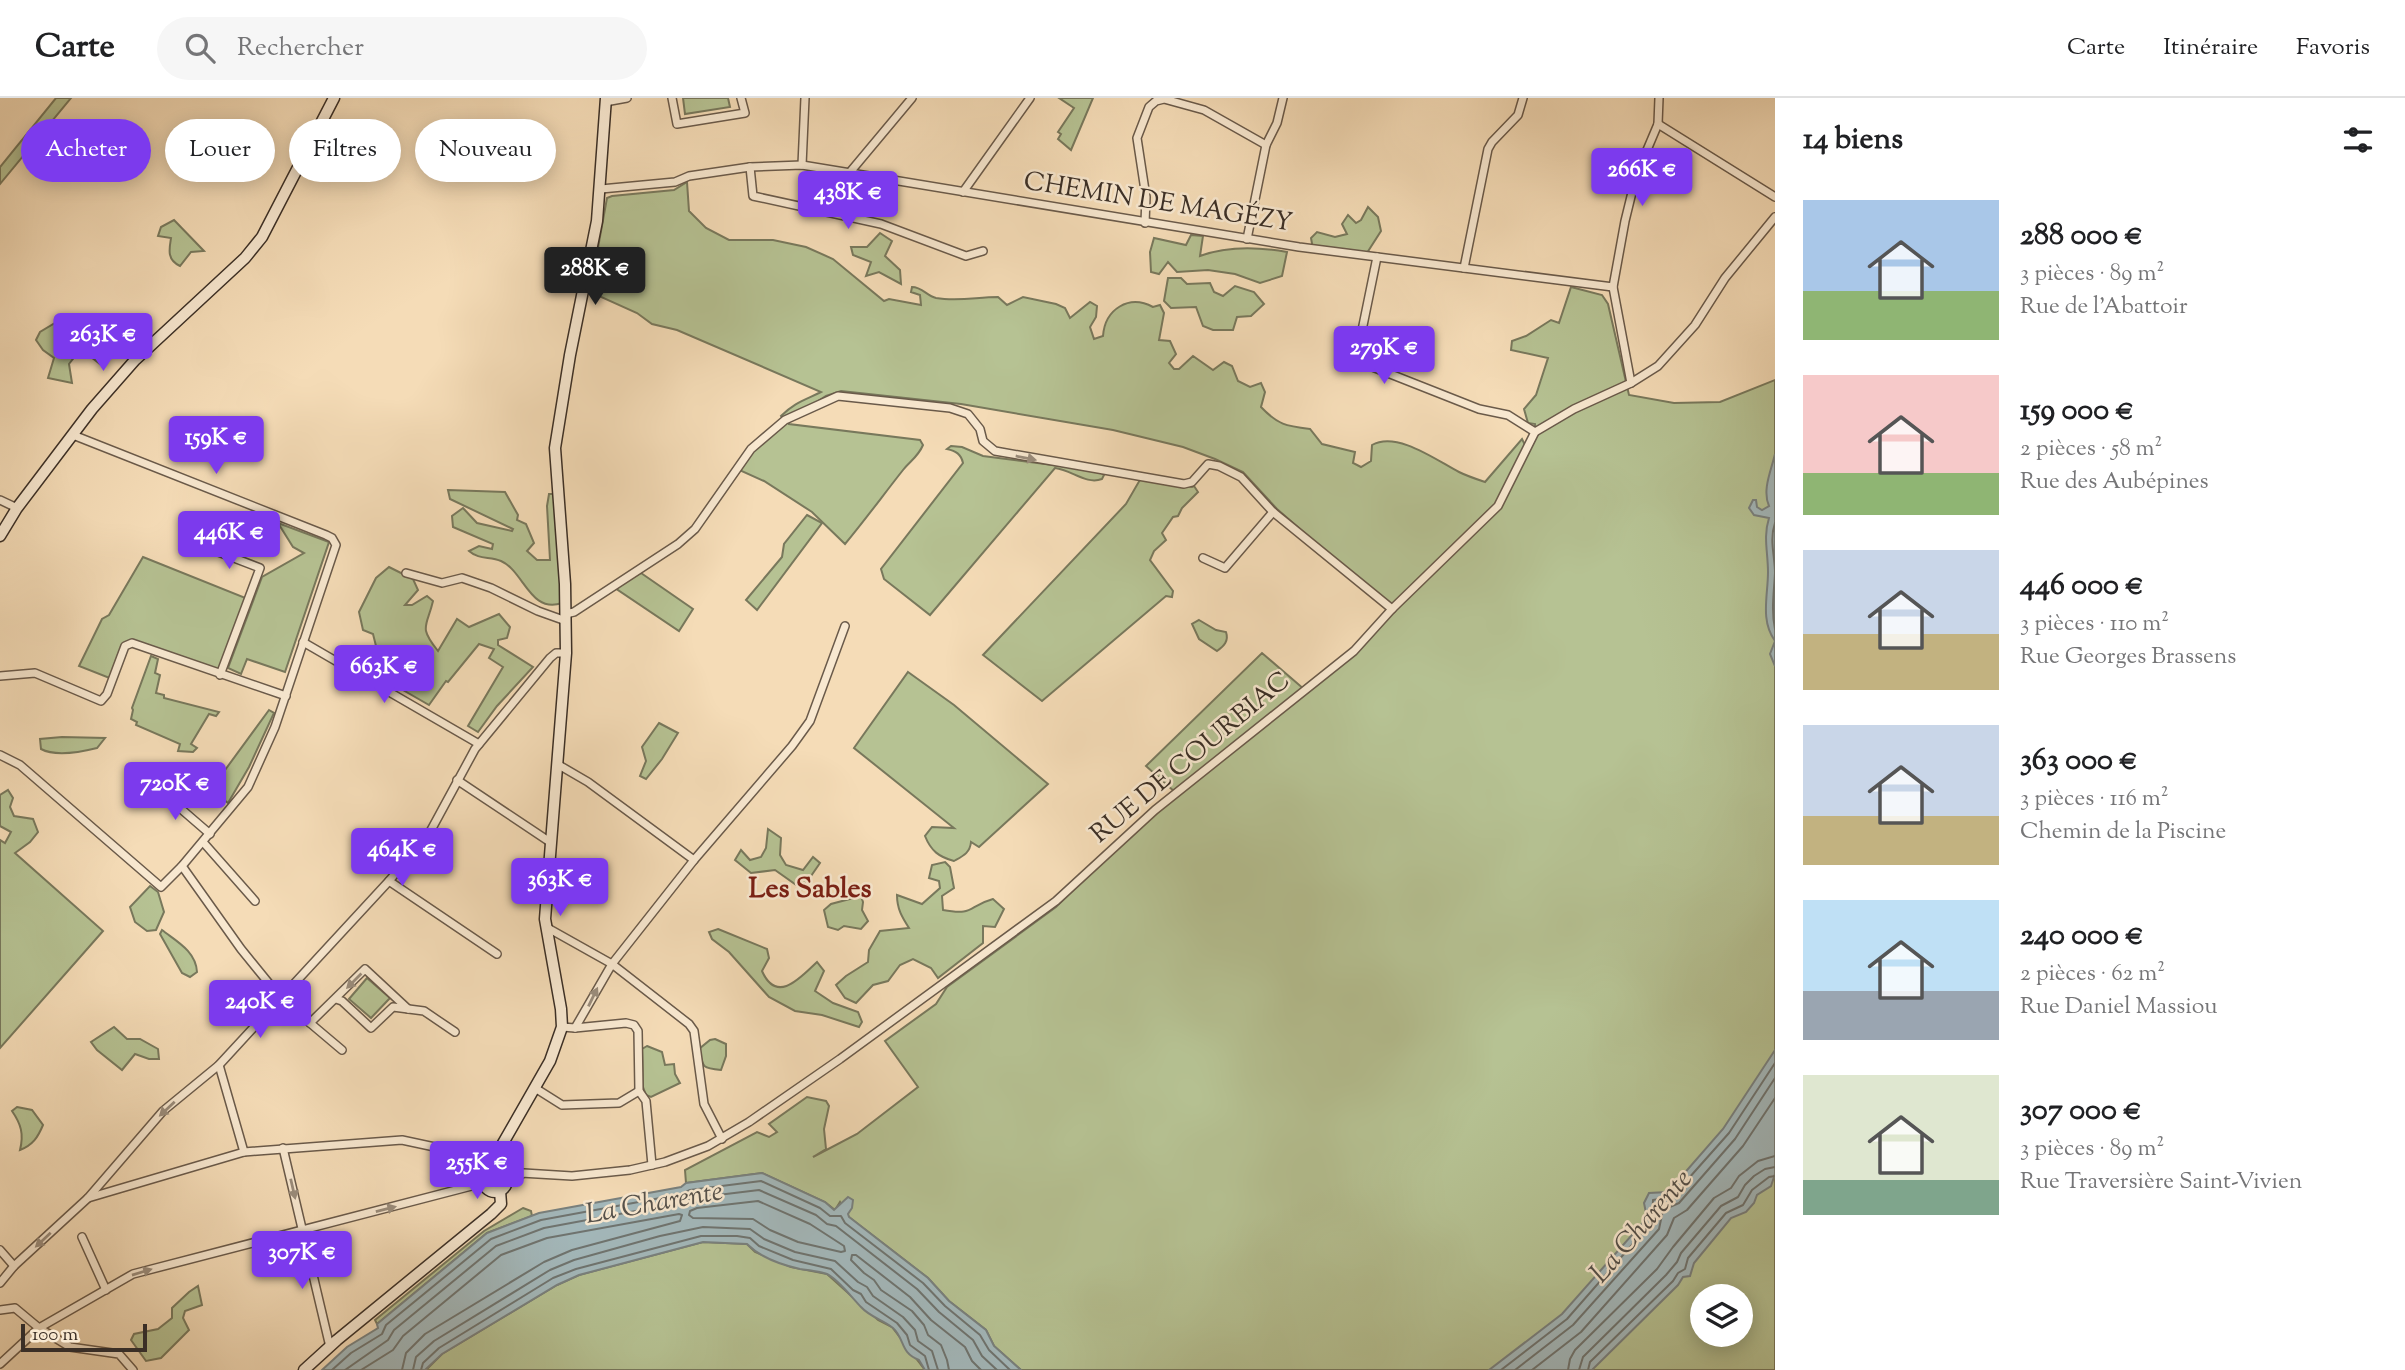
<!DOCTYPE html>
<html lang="fr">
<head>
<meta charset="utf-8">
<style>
	body { margin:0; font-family:"Sorts Mill Goudy",serif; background:#f6f6f6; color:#202124; height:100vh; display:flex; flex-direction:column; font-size:26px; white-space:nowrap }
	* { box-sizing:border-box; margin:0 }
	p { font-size:23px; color:#757577 }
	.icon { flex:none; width:38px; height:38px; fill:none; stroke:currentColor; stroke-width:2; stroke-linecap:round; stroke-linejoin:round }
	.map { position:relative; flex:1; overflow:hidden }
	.drawer { display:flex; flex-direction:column; background:#fff; width:630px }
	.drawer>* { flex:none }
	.guide { position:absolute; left:21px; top:21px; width:665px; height:63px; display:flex; gap:14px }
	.tools { position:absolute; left:1690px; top:1186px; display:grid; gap:14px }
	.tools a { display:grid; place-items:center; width:63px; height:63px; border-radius:50%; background:#fff; box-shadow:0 4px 18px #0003; font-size:35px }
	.scale { position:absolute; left:21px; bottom:18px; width:126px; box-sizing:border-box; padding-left:7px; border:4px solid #3b2f26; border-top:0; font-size:19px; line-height:24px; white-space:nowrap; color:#3b2f26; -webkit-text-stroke:5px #f8e8d0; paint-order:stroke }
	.price { position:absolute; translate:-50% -60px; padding:0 16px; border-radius:7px; background:#7c3aed; color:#fff; font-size:23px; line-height:46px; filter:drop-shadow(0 2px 4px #0008) }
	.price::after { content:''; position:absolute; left:50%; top:42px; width:21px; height:16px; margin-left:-10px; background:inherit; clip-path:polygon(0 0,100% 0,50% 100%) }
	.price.active { background:#222; color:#fff }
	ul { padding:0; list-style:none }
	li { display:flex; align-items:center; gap:21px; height:175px; padding:0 28px }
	li span { display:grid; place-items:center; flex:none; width:196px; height:140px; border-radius:0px; color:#555 }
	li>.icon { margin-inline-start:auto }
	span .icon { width:84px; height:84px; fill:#fffc; stroke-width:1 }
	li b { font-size:30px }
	h2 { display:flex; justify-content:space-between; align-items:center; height:84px; padding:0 28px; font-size:30px }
	.pill { padding:0 24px; border-radius:32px; background:#fff; box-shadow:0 4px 18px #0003; font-size:24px; line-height:63px }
	.pill.active { background:#7c3aed; color:#fff }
	header { display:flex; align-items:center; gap:42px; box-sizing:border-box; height:98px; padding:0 35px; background:#fff; border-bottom:2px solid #e0e0e0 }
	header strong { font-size:33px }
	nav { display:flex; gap:38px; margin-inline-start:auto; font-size:24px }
	.search { width:490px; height:63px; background:#f6f6f6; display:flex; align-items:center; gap:18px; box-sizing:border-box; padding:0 24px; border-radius:38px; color:#757577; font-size:26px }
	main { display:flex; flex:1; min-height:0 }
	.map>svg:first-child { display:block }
</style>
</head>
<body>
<header>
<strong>Carte</strong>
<div class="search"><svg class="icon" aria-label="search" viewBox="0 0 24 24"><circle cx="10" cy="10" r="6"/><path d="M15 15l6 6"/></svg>Rechercher</div>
<nav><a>Carte</a><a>Itinéraire</a><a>Favoris</a></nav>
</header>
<main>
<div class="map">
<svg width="1775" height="1272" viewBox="0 0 1775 1272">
	<rect width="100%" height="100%" fill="#f5dcb7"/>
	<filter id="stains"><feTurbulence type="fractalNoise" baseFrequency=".00286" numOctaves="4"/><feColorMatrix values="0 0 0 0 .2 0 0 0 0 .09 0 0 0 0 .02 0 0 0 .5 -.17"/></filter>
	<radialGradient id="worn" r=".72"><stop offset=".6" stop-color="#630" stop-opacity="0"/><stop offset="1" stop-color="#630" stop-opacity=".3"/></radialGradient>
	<g fill="#b6c293" stroke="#78785c" stroke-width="2" fill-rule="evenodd">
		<polygon points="56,0 71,0 0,86 0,69"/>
		<polygon points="683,0 728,0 730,9 685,16"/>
		<polygon points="1059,0 1093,0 1071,52 1058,41 1061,36 1058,34 1074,10"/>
		<path d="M687,84L689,113L706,130L729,142H773L806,149L833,161L884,203L889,201L921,207L920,197L911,194L912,189C922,189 927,198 936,200C958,204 977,199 998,199L1007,207L1023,199L1056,206L1065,210L1070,220L1090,204L1097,208L1096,219L1090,229L1094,241L1103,238C1105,211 1129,196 1153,209L1160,207L1164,215L1159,242L1170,243L1176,256L1169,265L1174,271H1179L1193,258L1213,272L1224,264L1232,268L1238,283L1250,289L1261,285L1265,294L1261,309C1278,327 1286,328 1310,331L1322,346L1355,354L1353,365L1361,369L1371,363L1372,347C1397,333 1436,362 1459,374C1467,378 1476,381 1485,384L1522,341L1526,349L1535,334V326L1528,325L1524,311L1536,297L1548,260L1511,252L1512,243L1526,238L1551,222L1559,225L1571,189L1602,197L1608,206L1629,297L1674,305L1720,304L1775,282V1272H1021L994,1248L986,1232L949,1203L928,1180L849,1119L840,1104L835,1112L825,1104L762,1075L686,1085L685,1072L757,1034L769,1039L777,1034L769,1026L807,999L826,1003L829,1008L824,1031L826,1051L813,1059L857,1036L918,989L885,943L936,906L947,889L1056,809L1146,720L1176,695L1146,668L1262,555L1305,592L1354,553L1392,511L1277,411L1243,374L1215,361L1183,349L1113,332L961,306L841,293L826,298L789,322V326L920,342L923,347C918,359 910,363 903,372C884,396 865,422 845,446L812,414L764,383L737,371L783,321L781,318C795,304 805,302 821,294L677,232L652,226L637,215L590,194L607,100L612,98L674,92ZM1703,1199H1741V1237H1703Z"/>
		<polygon points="1368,109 1378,119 1381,133 1365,158 1313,151 1311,140 1317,134 1335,139 1347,136 1342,126 1348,117 1356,125 1361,122"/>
		<path d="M174,122L204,153L191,154L180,168C167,162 169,152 171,140L158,138L161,129Z"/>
		<polygon points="880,135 892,143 885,158 900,172 901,186 879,174 866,178 871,164 853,157 851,149 867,149"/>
		<path d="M1191,137L1203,138L1200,158C1227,148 1259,149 1287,154L1282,178L1260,185L1235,176L1208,172L1177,174L1168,164L1159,176L1151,174L1150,154L1154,140L1186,147Z"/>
		<polygon points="1168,180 1181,180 1187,186 1210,185 1214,194 1223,198 1235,188 1254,194 1264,206 1251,218 1237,219 1233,232 1213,232 1203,228 1196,209 1171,210 1164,203"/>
		<polygon points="60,222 106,263 100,266 91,259 76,257 69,266 72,285 48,280 54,260 43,252 36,242 40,234"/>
		<path d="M951,348L962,349L983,358L1099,373L1104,377L1102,381C1086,387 1072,372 1055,370L930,517L884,481L881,471L963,365C961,356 956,353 947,351Z"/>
		<polygon points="1141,380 1192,389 1194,388 1198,394 1182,410 1178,418 1173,419 1162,435 1166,442 1154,453 1150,462 1173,493 1172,499 1166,498 1042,603 983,557 1126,406"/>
		<path d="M448,392L505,394L518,417L517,422L526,426L534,445L527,453L537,462H550L547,408L549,396H558L562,505C530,516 524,473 501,463C490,458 479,462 469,453L479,448L492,451L493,446L453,429L452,418L463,410L477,425L512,433L513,431L450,401Z"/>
		<polygon points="807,417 822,425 757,512 746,502 782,459 784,446"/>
		<polygon points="278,425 329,444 285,574 247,561 241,576 228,570 262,479 304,455 293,449"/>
		<polygon points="143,459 248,501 220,577 128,546 112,581 79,568 102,521 109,517"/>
		<path d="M389,469L413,481L418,492L405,507H412L427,498L433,503C427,529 418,528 438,553L457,521L469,529L499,516L510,529L507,540L498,542V547L533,569L497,608L478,634L468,628L503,569L489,560L494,551L479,546L448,584L446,583L429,607L365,570L376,548L373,536L363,532L359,514L376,480Z"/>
		<polygon points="641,475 693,511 679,533 615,490"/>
		<path d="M1199,522L1216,532L1226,534C1229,543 1224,548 1217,553L1199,541L1192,526Z"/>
		<polygon points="151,558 158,561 155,575 160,577 156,595 164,597 164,600 219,614 216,618 209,616 191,646 197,650 193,654 178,653 180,646 136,627 137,624 131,621 133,612 132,610"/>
		<path d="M908,574L954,607L1048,686L979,749L971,744C970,755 963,758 954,763C939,759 931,753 925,738L932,729L954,730L854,650Z"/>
		<polygon points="269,612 274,615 249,669 228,705 199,682 204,675 217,683"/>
		<polygon points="659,625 678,635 662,661 646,681 640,678 646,663 642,649"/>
		<path d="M62,639L105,640L97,650C81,654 56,659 41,651L40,641Z"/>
		<polygon points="8,692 13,700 10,709 14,718 33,721 38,734 30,744 15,755 103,833 0,950 0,742 5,745 11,734 0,728 0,697"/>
		<polygon points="768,731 781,740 780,757 786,767 803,772 813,759 820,765 802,791 775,772 751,775 735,762 741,752 750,762 761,759 766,750"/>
		<path d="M945,764L950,769L954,790L942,798L943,812C975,818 967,808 993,801L1004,811L995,829L983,828V845L938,880L931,870L913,861L900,867L888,883L873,887L856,905L845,900L836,887L846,878L868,864L869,852L880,833L909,830C902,819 897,811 897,797L922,806L940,790L939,783L929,780L932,767Z"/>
		<polygon points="150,788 158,794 164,814 156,832 147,833 135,824 130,809"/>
		<polygon points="861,798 863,804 862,812 868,823 861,831 844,828 838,832 828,829 824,812 831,806"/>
		<path d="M718,831L767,851L769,860L762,873C777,907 801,879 817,864L824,873L815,893L833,905L858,914L862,924L859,929L822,917L795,913L769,899L729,854L712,841L709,834Z"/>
		<path d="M162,832C176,843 196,853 197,874L190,879L182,875L160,836Z"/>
		<polygon points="367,880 390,900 371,920 349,901"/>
		<polygon points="114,929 127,941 140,941 158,951 159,961 149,961 135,956 122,972 97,952 91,944"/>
		<path d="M715,941L726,946V958L721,972C702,970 703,970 699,951L710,942Z"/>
		<polygon points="647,948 662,954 665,967 674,966 675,976 680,985 651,999 646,997 643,989 642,951"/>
		<path d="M17,1009L32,1012L43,1027C38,1039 33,1047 20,1052C24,1036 21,1026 12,1013Z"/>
		<polygon points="523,1110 531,1113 532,1118 487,1135 377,1226 375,1222 484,1133"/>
		<polygon points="703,1144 747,1146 755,1154 791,1169 827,1176 878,1222 892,1229 925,1272 426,1272 442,1256 557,1187 579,1177"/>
		<polygon points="198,1188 202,1207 185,1213 183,1220 189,1232 161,1260 146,1263 131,1242 134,1236 158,1231 172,1220 172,1210 189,1194"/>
	</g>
	<g fill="#a3b8bb" stroke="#79817f" stroke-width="2">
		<path d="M1775,356V568L1770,556L1775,543C1760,522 1768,498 1768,474C1768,454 1763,439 1769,420L1754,417L1749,410L1753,402H1756L1757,409L1762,412L1769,408C1762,392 1771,373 1775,356Z"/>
		<polygon points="1775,952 1775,1076 1771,1088 1757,1097 1754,1105 1746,1114 1731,1120 1694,1165 1690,1178 1683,1179 1678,1187 1592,1272 1489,1272 1562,1216 1647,1120 1644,1105 1649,1095 1668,1094 1723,1031"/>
		<path d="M762,1075L825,1104L834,1112L848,1099L853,1102L852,1110L848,1116L849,1119L928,1180L949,1203L986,1232L994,1248L1021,1272H925L919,1262C900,1255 905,1241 893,1230C883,1222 870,1219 861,1209C853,1201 838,1181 827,1176C819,1173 808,1172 800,1171C782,1167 760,1159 747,1146L703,1144L579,1177L557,1187L442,1256L425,1272H322L347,1249L378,1230L377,1226L487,1135L539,1115L681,1089L686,1085Z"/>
	</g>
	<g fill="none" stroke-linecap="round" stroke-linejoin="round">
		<g stroke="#6f7470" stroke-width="2">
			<path d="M1775,425C1769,442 1775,458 1775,475C1774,495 1771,512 1775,531"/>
			<polygon points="758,1103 810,1126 844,1148 845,1153 841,1154 798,1144 770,1132 753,1121 693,1120 689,1117 690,1113 697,1110"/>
			<polyline points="332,1272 351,1255 382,1236 386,1227 491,1141 541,1122 682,1096 690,1092 761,1083 820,1110 830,1118 841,1118 845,1125 923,1185 945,1208 980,1237 989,1252 1010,1272"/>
			<polyline points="345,1272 388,1242 394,1232 496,1148 544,1130 684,1104 693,1100 759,1092 816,1117 827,1126 836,1128 917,1191 939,1214 973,1242 982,1258 997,1272"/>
			<polyline points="361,1272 393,1252 403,1238 501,1157 547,1140 679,1116 682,1117 680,1123 572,1152 544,1164 425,1236 406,1255 402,1272"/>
			<polyline points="413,1272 416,1259 434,1243 550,1172 574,1162 660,1138 703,1129 750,1131 764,1141 795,1154 835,1163 858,1184 867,1189 873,1198 903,1219 915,1232 918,1243 932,1253 938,1272"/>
			<polyline points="421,1272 423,1265 439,1250 553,1180 576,1171 701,1138 737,1138 750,1140 759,1148 793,1162 831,1171 853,1192 861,1196 866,1204 897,1225 907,1237 910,1247 925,1258 929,1272"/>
			<polyline points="949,1272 947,1262 941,1247 928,1237 924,1227 912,1213 881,1192 874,1182 864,1175 851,1162 852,1157 856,1157 910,1199 931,1222 965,1249 972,1263 981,1272"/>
			<polyline points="1501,1272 1567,1221 1652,1124 1653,1102 1672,1099 1729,1035 1775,965"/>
			<polyline points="1515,1272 1573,1227 1659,1131 1663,1112 1679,1105 1735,1041 1775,980"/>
			<polyline points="1532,1272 1581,1234 1667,1137 1674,1120 1687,1112 1743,1048 1775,1000"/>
			<polyline points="1568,1272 1570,1261 1575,1252 1657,1171 1673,1149 1714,1100 1731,1090 1739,1078 1758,1063 1775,1058"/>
			<polyline points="1579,1272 1583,1259 1666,1177 1677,1164 1681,1155 1721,1108 1738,1099 1745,1087 1754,1078 1765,1071 1775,1069"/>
			<polyline points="1588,1272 1590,1264 1673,1183 1678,1175 1685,1171 1688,1160 1726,1115 1743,1107 1752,1092 1769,1079 1775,1078"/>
		</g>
		<defs>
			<g id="street">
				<polyline points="672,0 677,26 745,15 741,0"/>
				<polyline points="605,4 627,0"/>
				<polyline points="1658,26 1775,99"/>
				<polyline points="1266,47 1277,25 1283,0"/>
				<polyline points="802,67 805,0"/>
				<polyline points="750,69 753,98 881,126 966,158 983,153"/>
				<polyline points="851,73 912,0"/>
				<polyline points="601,91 675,84 689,78 750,69 802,67 1299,149 1613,189"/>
				<polyline points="963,94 1030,0"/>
				<polyline points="1145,125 1146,99 1137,40 1149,9 1156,3 1164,1 1204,12 1266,47 1247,141"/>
				<polyline points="1377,159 1359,247 1370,268 1479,311 1508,317 1535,334"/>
				<polyline points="1464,170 1488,51 1492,44 1518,17 1523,0"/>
				<polyline points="1631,285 1613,189 1625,123 1636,78 1658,26 1659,0"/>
				<polyline points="0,402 17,410"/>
				<polyline points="208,450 260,470 220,577"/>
				<polyline points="1203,460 1225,470 1273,414"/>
				<polyline points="406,475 442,485 462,480 491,490 538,513 566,523"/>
				<polyline points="566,516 574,514 678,446 695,431 751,351 785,322 838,298 950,310 968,316 980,331 983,343 995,353 1184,386 1192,384 1208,366 1219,368 1241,379 1273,414 1392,511"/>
				<polyline points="303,544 479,646"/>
				<polyline points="0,578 35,575 101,603 107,596 125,548 132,545 286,598"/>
				<polyline points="0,657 20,667 161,789 182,768 248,689 275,629 336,447 332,440 326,437 73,337"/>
				<polyline points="557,666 588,684 694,762"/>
				<polyline points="457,682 550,744"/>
				<polyline points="158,691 210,736"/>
				<polyline points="203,744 255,803"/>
				<polyline points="182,768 241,851 280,899 310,925 365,871 408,911"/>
				<polyline points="389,783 497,856"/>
				<polyline points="546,829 612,866 689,926 694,933 704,1006 722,1041"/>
				<polyline points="336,901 342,903 371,930 393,909 424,913 455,934"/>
				<polyline points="310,925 342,952"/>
				<polyline points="562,929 575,930 626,925 634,927 638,933 639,993 646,1003 652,1067"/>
				<polyline points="575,930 612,866 694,762 792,648 810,623 845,528"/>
				<polyline points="219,967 244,1054"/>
				<polyline points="535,990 562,1007 619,1005 639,993"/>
				<polyline points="283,1050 330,1249"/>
				<polyline points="506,1074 572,1078 630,1072 665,1064 708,1048 749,1024 840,961 1056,803 1155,712 1354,553 1392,511 1498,408 1535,334 1574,311 1631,285 1658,268 1695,227 1725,180 1775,119"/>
				<polyline points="507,1085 522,1076"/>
				<polyline points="88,1100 244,1054 402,1042 444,1051 475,1065 485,1074"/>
				<polyline points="82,1139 106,1192"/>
				<polyline points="0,1152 14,1168"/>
				<polyline points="0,1185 14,1168 88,1100 163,1013 219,967 389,783 430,734 475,651 550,560 556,555 566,555"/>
				<polyline points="0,1212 15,1210 39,1230 70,1249 119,1256 133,1272"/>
				<polyline points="0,1266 39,1230 133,1176 483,1085"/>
			</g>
			<g id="secondary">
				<polyline points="0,438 17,410 92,311 135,262 245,160 262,139 334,0"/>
				<polyline points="494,1069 498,1054 550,963 562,929 561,911 545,821 566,555 565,486 555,350 570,257 597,123 606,0"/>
				<circle cx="495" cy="1082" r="12"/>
				<polyline points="304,1272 337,1242 491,1116 501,1106 500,1093"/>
			</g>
		</defs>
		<use href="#street" stroke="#6a5a4a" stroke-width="10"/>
		<use href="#secondary" stroke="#3b2f26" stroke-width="13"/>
		<use href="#street" stroke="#f8e8d0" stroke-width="7"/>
		<use href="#secondary" stroke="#f8e8d0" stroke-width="10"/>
	</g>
	<defs><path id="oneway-solid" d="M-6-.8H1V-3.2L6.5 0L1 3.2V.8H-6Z" transform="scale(1.75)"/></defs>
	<g fill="#9a8c7b">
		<use href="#oneway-solid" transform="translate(1026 360) rotate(11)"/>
		<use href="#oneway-solid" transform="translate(354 883) rotate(135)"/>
		<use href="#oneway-solid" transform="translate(593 899) rotate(-64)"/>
		<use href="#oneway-solid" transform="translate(167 1011) rotate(137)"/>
		<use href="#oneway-solid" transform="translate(293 1091) rotate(77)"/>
		<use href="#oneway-solid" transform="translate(386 1111) rotate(-14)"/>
		<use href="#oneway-solid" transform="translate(43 1142) rotate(137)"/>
		<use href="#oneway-solid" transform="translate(142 1174) rotate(-17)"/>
	</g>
	<g text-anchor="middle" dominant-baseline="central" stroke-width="5" stroke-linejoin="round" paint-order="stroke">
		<g font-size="26" fill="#3b2f26" stroke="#f8e8d0">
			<text transform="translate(1158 105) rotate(9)">CHEMIN DE MAGÉZY</text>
			<text transform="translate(1191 660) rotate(-40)">RUE DE COURBIAC</text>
		</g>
		<g font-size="28" font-weight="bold" fill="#7a1f14" stroke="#f8e8d0">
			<text x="810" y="792">Les Sables</text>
		</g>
		<g font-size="28" font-style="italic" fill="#55514b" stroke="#f8e8d0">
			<text transform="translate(654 1106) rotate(-10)">La Charente</text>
			<text transform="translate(1642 1129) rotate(-49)">La Charente</text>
		</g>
	</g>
	<rect width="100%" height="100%" filter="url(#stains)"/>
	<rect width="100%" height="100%" fill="url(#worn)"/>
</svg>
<div class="tools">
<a><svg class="icon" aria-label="layers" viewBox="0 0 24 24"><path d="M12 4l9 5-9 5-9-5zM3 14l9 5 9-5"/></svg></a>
</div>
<div class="scale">100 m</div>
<b class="price" style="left:1642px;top:110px">266K €</b>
<b class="price" style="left:848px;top:133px">438K €</b>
<b class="price active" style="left:595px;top:209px">288K €</b>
<b class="price" style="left:103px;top:275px">263K €</b>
<b class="price" style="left:1384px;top:288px">279K €</b>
<b class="price" style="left:216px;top:378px">159K €</b>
<b class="price" style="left:229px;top:473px">446K €</b>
<b class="price" style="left:384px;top:607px">663K €</b>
<b class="price" style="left:175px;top:724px">720K €</b>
<b class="price" style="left:402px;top:790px">464K €</b>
<b class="price" style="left:560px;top:820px">363K €</b>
<b class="price" style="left:260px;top:942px">240K €</b>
<b class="price" style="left:477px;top:1103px">255K €</b>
<b class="price" style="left:302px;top:1193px">307K €</b>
<div class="guide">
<a class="pill active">Acheter</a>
<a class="pill">Louer</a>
<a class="pill">Filtres</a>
<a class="pill">Nouveau</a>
</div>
</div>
<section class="drawer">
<h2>14 biens<svg class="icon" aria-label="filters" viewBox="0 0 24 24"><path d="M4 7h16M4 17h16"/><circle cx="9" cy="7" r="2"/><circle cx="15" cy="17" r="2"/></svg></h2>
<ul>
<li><span style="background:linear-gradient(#a9c7e8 65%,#8fb573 0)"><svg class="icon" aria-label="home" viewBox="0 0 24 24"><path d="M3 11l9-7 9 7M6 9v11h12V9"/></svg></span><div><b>288 000 €</b><p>3 pièces · 89 m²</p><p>Rue de l'Abattoir</p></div></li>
<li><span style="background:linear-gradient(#f6c9c9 70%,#8fb573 0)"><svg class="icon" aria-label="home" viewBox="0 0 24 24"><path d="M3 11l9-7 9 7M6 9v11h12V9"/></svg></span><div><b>159 000 €</b><p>2 pièces · 58 m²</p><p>Rue des Aubépines</p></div></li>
<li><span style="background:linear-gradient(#c9d6e8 60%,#c2b280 0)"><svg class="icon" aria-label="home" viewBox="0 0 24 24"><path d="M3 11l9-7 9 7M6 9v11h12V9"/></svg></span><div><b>446 000 €</b><p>3 pièces · 110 m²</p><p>Rue Georges Brassens</p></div></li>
<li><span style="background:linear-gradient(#c9d6e8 65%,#c2b280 0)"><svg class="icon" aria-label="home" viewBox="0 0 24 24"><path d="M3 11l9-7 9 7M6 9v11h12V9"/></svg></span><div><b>363 000 €</b><p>3 pièces · 116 m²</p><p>Chemin de la Piscine</p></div></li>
<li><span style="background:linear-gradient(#bfe0f5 65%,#9aa5b1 0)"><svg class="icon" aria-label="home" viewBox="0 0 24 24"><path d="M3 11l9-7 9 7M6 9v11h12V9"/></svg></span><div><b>240 000 €</b><p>2 pièces · 62 m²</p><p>Rue Daniel Massiou</p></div></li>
<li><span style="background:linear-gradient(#dfe7d0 75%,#7fa58c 0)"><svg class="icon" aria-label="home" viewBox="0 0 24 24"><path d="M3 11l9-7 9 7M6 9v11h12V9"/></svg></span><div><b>307 000 €</b><p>3 pièces · 89 m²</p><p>Rue Traversière Saint-Vivien</p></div></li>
</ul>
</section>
</main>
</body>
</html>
